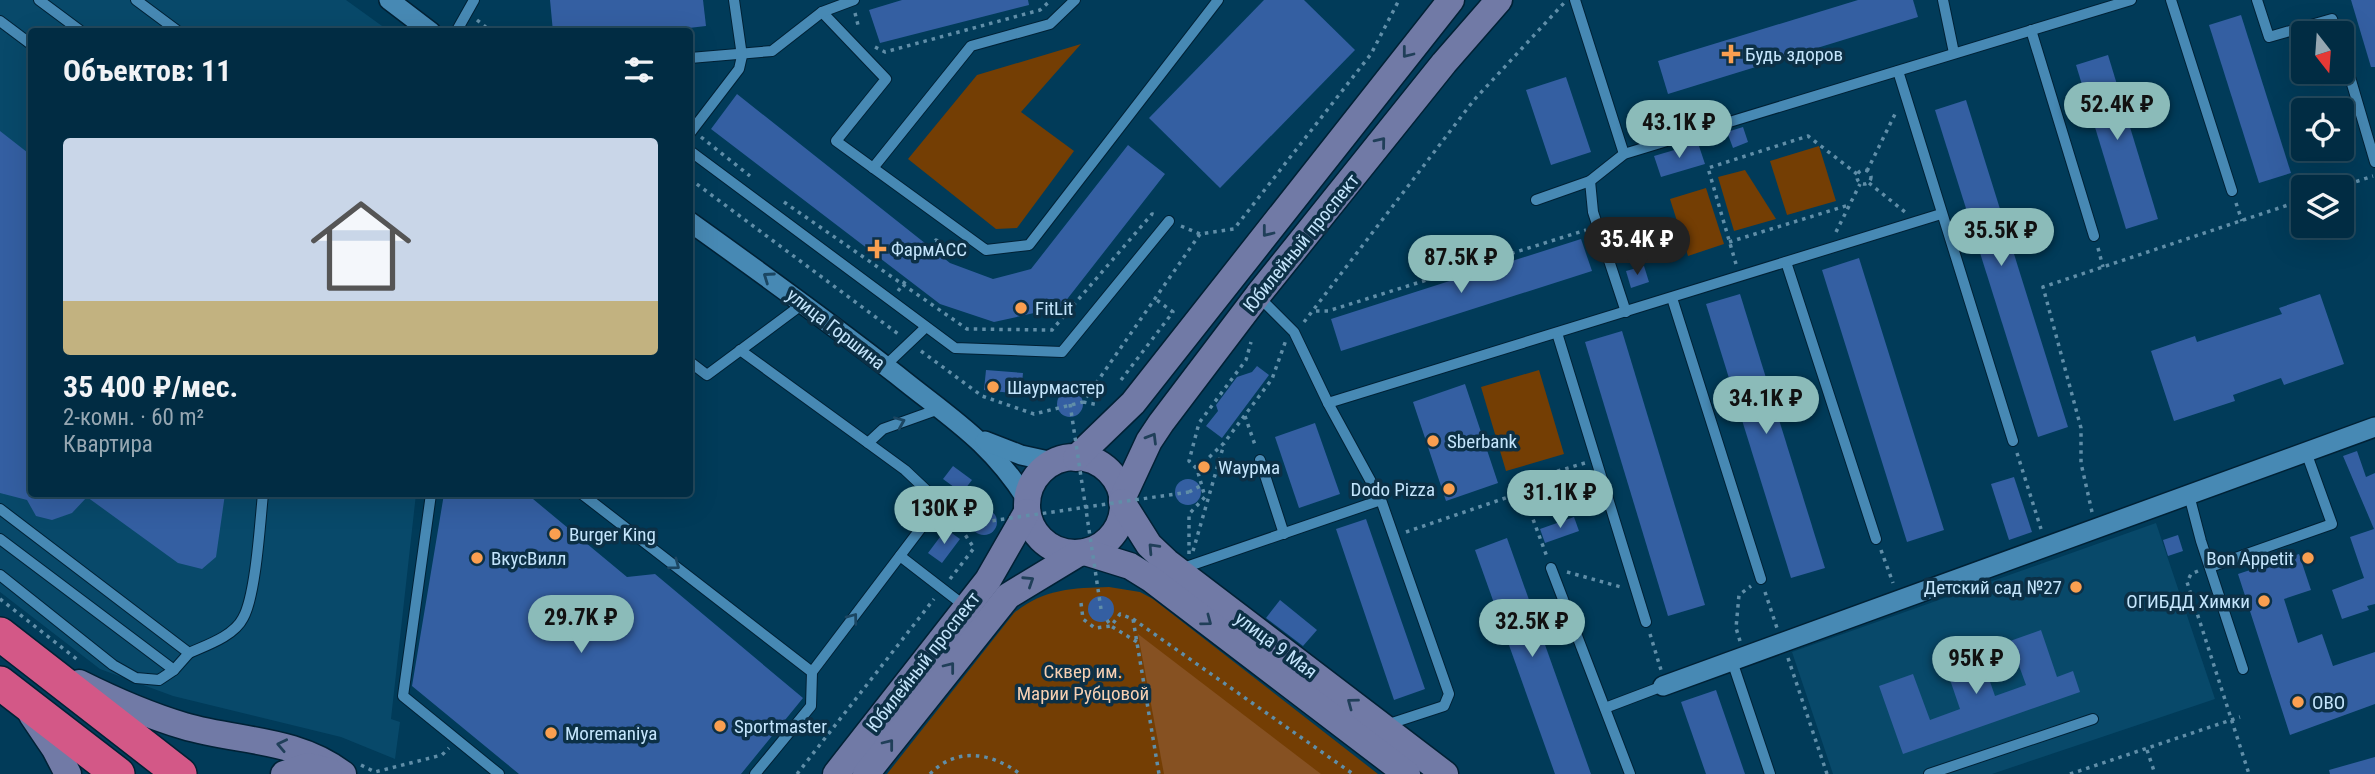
<!DOCTYPE html>
<html lang="ru">
<head>
<meta charset="utf-8">
<style>
	body { margin:0; font-family:"Roboto Condensed",sans-serif; background:#0f384e; color:#f1f3f6; height:100vh; display:flex; flex-direction:column; font-size:26px; white-space:nowrap }
	* { box-sizing:border-box; margin:0 }
	p { font-size:23px; color:#96a7b2 }
	.icon { flex:none; width:38px; height:38px; fill:none; stroke:currentColor; stroke-width:2; stroke-linecap:round; stroke-linejoin:round }
	.map { position:relative; flex:1; overflow:hidden }
	.details { position:absolute; left:28px; top:28px; width:665px; height:469px; display:flex; flex-direction:column; background:#012c43; border-radius:7px; box-shadow:0 7px 28px #0002,0 0 0 2px #23485c }
	.details>* { flex:none }
	.needle { width:46px; rotate:163deg }
	.controls { position:absolute; left:2291px; top:21px; display:grid; gap:14px }
	.controls a { display:grid; place-items:center; width:63px; height:63px; border-radius:7px; background:#012c43; box-shadow:0 7px 28px #0002,0 0 0 2px #23485c; font-size:35px }
	.price { position:absolute; translate:-50% -60px; padding:0 16px; border-radius:24px; background:#8bbbb9; color:#111; font-size:23px; line-height:46px; filter:drop-shadow(0 2px 4px #0008) }
	.price::after { content:''; position:absolute; left:50%; top:42px; width:21px; height:16px; margin-left:-10px; background:inherit; clip-path:polygon(0 0,100% 0,50% 100%) }
	.price.selected { background:#222; color:#fff }
	ul { padding:0; list-style:none }
	li { display:grid; align-content:center; gap:14px; height:371px; padding:0 35px }
	li+li { border-top:2px solid #23485c }
	li span { display:grid; place-items:center; height:217px; border-radius:7px; color:#555 }
	li>.icon { margin-inline-start:auto }
	span .icon { width:126px; height:126px; fill:#fffc; stroke-width:1 }
	li b { font-size:30px }
	h2 { display:flex; justify-content:space-between; align-items:center; height:84px; padding:0 35px; font-size:30px }
	.map>svg:first-child { display:block }
</style>
</head>
<body>
<div class="map">
<svg width="2375" height="774" viewBox="0 0 2375 774">
	<rect width="100%" height="100%" fill="#013b59"/>
	<g fill="#08496a">
		<polygon points="0,0 346,0 389,31 32,32 32,494 416,494 391,719 400,722 395,759 341,737 173,696 100,669 0,592"/>
		<polygon points="2156,523 2215,699 1992,774 1833,774 1792,652"/>
	</g>
	<g fill="#743e04">
		<polygon points="1081,44 1021,112 1074,151 1017,228 996,229 908,159 977,75"/>
		<polygon points="1819,146 1836,201 1787,215 1770,161"/>
		<polygon points="1745,170 1776,219 1734,231 1718,177"/>
		<polygon points="1706,188 1724,244 1688,256 1670,199"/>
		<polygon points="1539,370 1564,454 1506,471 1481,387"/>
		<path d="M1109,587L1140,592L1153,599L1378,774H887L1014,613C1043,589 1072,588 1109,587Z"/>
	</g>
	<polygon fill="#865122" points="1138,634 1321,774 1164,774"/>
	<g fill="#345fa2">
		<polygon points="550,0 703,0 706,26 654,32 553,32"/>
		<polygon points="902,0 1028,0 1029,5 880,43 869,10"/>
		<polygon points="1264,0 1304,0 1355,50 1220,188 1149,118"/>
		<polygon points="1858,0 1913,0 1918,17 1668,94 1658,61"/>
		<polygon points="2351,0 2375,0 2375,67 2371,67"/>
		<polygon points="2241,15 2291,173 2259,183 2209,25"/>
		<polygon points="2108,55 2158,219 2126,229 2076,65"/>
		<polygon points="1566,77 1591,152 1551,165 1526,90"/>
		<polygon points="737,94 950,263 993,279 1031,269 1128,145 1165,174 1061,307 994,322 940,304 711,129"/>
		<polygon points="1966,100 2068,427 2038,437 1935,110"/>
		<polygon points="1743,127 1748,142 1733,148 1727,132"/>
		<polygon points="0,131 32,156 32,494 225,494 216,557 202,569 178,563 87,497 72,513 52,520 36,516 27,500 0,493"/>
		<polygon points="1698,143 1705,164 1661,177 1654,156"/>
		<polygon points="1581,239 1592,271 1341,351 1331,319"/>
		<polygon points="1859,258 1944,530 1907,542 1822,270"/>
		<polygon points="1644,266 1649,282 1631,288 1626,271"/>
		<polygon points="1740,294 1825,568 1791,578 1706,304"/>
		<polygon points="2320,294 2344,364 2284,385 2281,378 2233,395 2235,401 2174,421 2151,351 2195,336 2197,342 2282,314 2279,308"/>
		<polygon points="1622,331 1705,605 1668,616 1585,342"/>
		<polygon points="1257,366 1269,375 1222,438 1206,426 1218,411 1216,405 1237,377 1252,372"/>
		<polygon points="986,370 1023,373 1021,394 984,390"/>
		<polygon points="1465,384 1498,483 1446,501 1413,402"/>
		<circle cx="1070" cy="404" r="13"/>
		<polygon points="1315,423 1340,494 1299,508 1275,437"/>
		<polygon points="2357,451 2366,477 2375,473 2375,604 2367,606 2369,610 2342,619 2332,590 2364,578 2350,537 2374,529 2343,456"/>
		<polygon points="953,466 972,480 962,493 943,479"/>
		<polygon points="2014,477 2032,532 2009,540 1991,484"/>
		<circle cx="1188" cy="492" r="13"/>
		<polygon points="444,494 527,494 627,577 655,574 803,698 741,774 519,774 412,686"/>
		<circle cx="984" cy="522" r="13"/>
		<polygon points="1574,517 1579,531 1545,543 1540,529"/>
		<polygon points="1366,519 1425,689 1394,700 1336,529"/>
		<polygon points="946,529 960,539 942,563 928,553"/>
		<polygon points="2178,535 2183,551 2168,556 2163,540"/>
		<polygon points="1507,538 1591,774 1555,774 1475,550"/>
		<polygon points="2299,554 2311,590 2284,599 2298,643 2322,634 2333,666 2375,652 2375,704 2290,735 2238,574"/>
		<circle cx="1101" cy="609" r="13"/>
		<polygon points="1280,600 1317,630 1303,646 1266,618"/>
		<polygon points="2041,630 2057,677 2073,671 2080,692 1903,754 1879,686 1913,674 1930,720 1960,709 1945,665 1980,653 1995,696 2026,685 2010,641"/>
		<polygon points="1716,690 1745,774 1706,774 1681,702"/>
		<polygon points="2375,757 2375,774 2330,774 2329,770"/>
	</g>
	<g fill="none" stroke-linecap="round" stroke-linejoin="round">
		<defs>
			<g id="lane">
				<polyline points="39,0 82,32"/>
				<polyline points="136,0 179,32"/>
				<polyline points="1575,0 1624,154"/>
				<polyline points="1943,0 1954,53"/>
				<polyline points="2171,0 2232,191"/>
				<polyline points="2257,0 2269,37 2332,19 2337,33"/>
				<polyline points="822,12 886,79 836,141 986,250 1029,245 1218,0"/>
				<polyline points="0,21 32,45"/>
				<polyline points="2031,30 2094,236"/>
				<polyline points="456,32 474,0"/>
				<polyline points="2342,50 2375,162"/>
				<polyline points="690,58 772,51 822,12 854,0"/>
				<polyline points="1898,71 2013,441"/>
				<polyline points="690,133 739,69 742,56 734,0"/>
				<polyline points="690,151 955,348 1062,352 1169,221"/>
				<polyline points="873,168 971,46 1050,24 1075,0"/>
				<polyline points="1590,181 1593,212 1626,312"/>
				<polyline points="1536,200 1590,181 1624,154 2131,0"/>
				<polyline points="1786,262 1876,539"/>
				<polyline points="1258,296 1294,332 1328,403 1381,500 1449,694 1444,706 1386,725"/>
				<polyline points="1672,298 1761,579"/>
				<polyline points="1557,333 1646,622"/>
				<polyline points="740,350 868,443"/>
				<polyline points="690,362 707,375 804,303"/>
				<polyline points="885,366 926,327"/>
				<polyline points="1328,403 1941,214"/>
				<polyline points="1260,460 1284,534"/>
				<polyline points="431,494 403,696 499,774"/>
				<polyline points="582,494 812,672"/>
				<polyline points="2189,495 2201,541 2243,669"/>
				<path d="M0,509L189,653C207,645 234,636 243,618C256,595 260,522 263,494"/>
				<polyline points="0,539 174,670"/>
				<polyline points="900,556 966,607"/>
				<polyline points="1189,566 1381,500"/>
				<polyline points="2210,567 2332,524 2306,452"/>
				<polyline points="1551,568 1630,774"/>
				<polyline points="0,575 113,665 136,678 159,680 174,670 189,653"/>
				<polyline points="1732,661 1770,774"/>
				<polyline points="1605,708 1663,686"/>
				<polyline points="755,774 811,706 812,672 940,503 905,470 868,443 883,429 939,409"/>
				<polyline points="1929,774 2093,719"/>
			</g>
			<g id="street">
				<polyline points="389,0 431,32"/>
				<path d="M690,222C760,272 829,322 897,375C950,418 990,441 1027,500"/>
				<polyline points="985,441 1021,455 1053,462"/>
				<polyline points="1663,686 2375,427"/>
			</g>
			<g id="secondary">
				<circle cx="1075" cy="505" r="48"/>
				<polyline points="1076,458 1133,403 1451,0"/>
				<polyline points="1122,499 1149,441 1161,423 1258,295 1444,63 1499,0"/>
				<polyline points="1122,502 1149,545 1167,562 1445,774"/>
				<polyline points="1085,552 1130,566 1151,579 1407,774"/>
				<path d="M79,683C113,700 147,715 184,726C239,742 295,738 343,774"/>
				<polyline points="32,715 55,749 68,774"/>
				<polyline points="284,774 308,766 329,771"/>
				<polyline points="836,774 988,580 1027,512"/>
				<polyline points="866,774 1008,596 1079,553"/>
			</g>
			<g id="highway">
				<polyline points="0,634 180,774"/>
				<polyline points="0,683 118,774"/>
			</g>
		</defs>
		<use href="#lane" stroke="#002135" stroke-width="12"/>
		<use href="#street" stroke="#002135" stroke-width="22"/>
		<use href="#secondary" stroke="#002135" stroke-width="29"/>
		<use href="#highway" stroke="#002135" stroke-width="36"/>
		<g stroke="#608ea8" stroke-width="3.5" stroke-dasharray="3.5 5" stroke-linecap="butt">
			<polyline points="855,13 859,29"/>
			<polyline points="477,20 492,32"/>
			<polyline points="875,47 885,52 1040,10 1051,0"/>
			<polyline points="701,137 750,176"/>
			<circle cx="1864" cy="177" r="7"/>
			<polyline points="1867,171 1897,110"/>
			<polyline points="690,179 901,336"/>
			<polyline points="1869,183 1905,212"/>
			<polyline points="2340,187 2373,176"/>
			<polyline points="784,202 967,329 1052,330 1152,214 1158,216"/>
			<polyline points="2236,203 2242,221"/>
			<polyline points="1181,226 1200,234 1234,229 1371,54 1399,0"/>
			<polyline points="1836,232 1860,184"/>
			<polyline points="1729,242 1849,205"/>
			<polyline points="931,248 936,240 947,248 953,241"/>
			<polyline points="2098,248 2103,267"/>
			<polyline points="1736,264 1708,168 1808,136 1857,174"/>
			<polyline points="898,291 907,279"/>
			<polyline points="1316,311 1328,311 1586,230"/>
			<polyline points="1304,322 1474,100 1564,3"/>
			<polyline points="921,351 982,396 1034,414 1083,402 1200,234"/>
			<polyline points="1121,380 1173,312 1154,298"/>
			<polyline points="1083,402 1099,405"/>
			<polyline points="1245,416 1256,448"/>
			<polyline points="2017,453 2041,529"/>
			<polyline points="1197,469 1224,443 1272,379 1286,340"/>
			<polyline points="1189,492 1204,484"/>
			<polyline points="1523,492 1531,479 1585,463"/>
			<polyline points="951,510 960,517 984,522"/>
			<polyline points="2092,512 2081,463 2081,428 2043,287 2303,200"/>
			<polyline points="1406,532 1523,492 1547,557"/>
			<polyline points="1881,550 1893,583"/>
			<polyline points="1193,551 1224,444"/>
			<polyline points="1189,554 1189,514 1205,497 1197,469 1189,461 1199,423 1246,360 1251,342"/>
			<polyline points="2198,571 2191,574 2187,582 2249,774"/>
			<polyline points="1567,572 1621,587"/>
			<polyline points="950,579 974,548 960,527 960,517"/>
			<polyline points="1765,592 1777,628"/>
			<polyline points="0,599 79,661"/>
			<polyline points="1081,603 1083,619 1095,628 1111,626 1120,614 1133,619 1159,774"/>
			<polyline points="1133,619 1353,774"/>
			<polyline points="1107,620 1111,626 1137,642"/>
			<polyline points="1650,634 1661,670"/>
			<polyline points="1740,641 1736,628 1739,595 1751,586"/>
			<polyline points="1788,658 1827,774"/>
			<polyline points="2147,750 2155,774"/>
			<polyline points="361,765 375,772 442,755 449,748"/>
			<polyline points="797,774 934,599"/>
			<path d="M930,774C957,746 992,753 1020,774"/>
			<polyline points="2070,774 2240,717"/>
		</g>
		<use href="#lane" stroke="#4789b4" stroke-width="10"/>
		<use href="#street" stroke="#4789b4" stroke-width="19"/>
		<use href="#secondary" stroke="#717aa6" stroke-width="26"/>
		<use href="#highway" stroke="#d35887" stroke-width="33"/>
		<g stroke="#608ea8" stroke-width="3.5" stroke-dasharray="3.5 5" stroke-linecap="butt">
			<polyline points="1070,404 1101,609"/>
			<polyline points="984,522 1189,492"/>
		</g>
	</g>
	<defs><path id="oneway-chevron" d="M-2-3.5L2.5 0L-2 3.5" fill="none" stroke-width="1.6" stroke-linecap="round" stroke-linejoin="round" transform="scale(1.75)"/></defs>
	<g stroke="#203f59">
		<use href="#oneway-chevron" transform="translate(1407 53) rotate(128)"/>
		<use href="#oneway-chevron" transform="translate(1381 142) rotate(-51)"/>
		<use href="#oneway-chevron" transform="translate(1267 232) rotate(128)"/>
		<use href="#oneway-chevron" transform="translate(1152 438) rotate(-59)"/>
		<use href="#oneway-chevron" transform="translate(1153 548) rotate(-133)"/>
		<use href="#oneway-chevron" transform="translate(1029 581) rotate(-33)"/>
		<use href="#oneway-chevron" transform="translate(1207 621) rotate(37)"/>
		<use href="#oneway-chevron" transform="translate(950 667) rotate(-52)"/>
		<use href="#oneway-chevron" transform="translate(1352 703) rotate(-143)"/>
		<use href="#oneway-chevron" transform="translate(889 744) rotate(-52)"/>
		<use href="#oneway-chevron" transform="translate(282 745) rotate(-168)"/>
	</g>
	<g stroke="#1b4662">
		<use href="#oneway-chevron" transform="translate(768 277) rotate(-145)"/>
		<use href="#oneway-chevron" transform="translate(900 422) rotate(-23)"/>
		<use href="#oneway-chevron" transform="translate(675 565) rotate(37)"/>
		<use href="#oneway-chevron" transform="translate(853 618) rotate(-53)"/>
	</g>
	<g fill="#fa9f50" stroke="#0c3046" stroke-width="2.5">
		<path d="M1727.5 43.5h7v7h7v7h-7v7h-7v-7h-7v-7h7z"/>
		<path d="M873.5 238.5h7v7h7v7h-7v7h-7v-7h-7v-7h7z"/>
		<circle cx="1021" cy="308" r="7"/>
		<circle cx="993" cy="387" r="7"/>
		<circle cx="1433" cy="441" r="7"/>
		<circle cx="1204" cy="467" r="7"/>
		<circle cx="1449" cy="489" r="7"/>
		<circle cx="555" cy="534" r="7"/>
		<circle cx="477" cy="558" r="7"/>
		<circle cx="2308" cy="558" r="7"/>
		<circle cx="2076" cy="587" r="7"/>
		<circle cx="2264" cy="601" r="7"/>
		<circle cx="2298" cy="702" r="7"/>
		<circle cx="720" cy="726" r="7"/>
		<circle cx="551" cy="733" r="7"/>
	</g>
	<g text-anchor="middle" dominant-baseline="central" stroke-width="7" stroke-linejoin="round" paint-order="stroke">
		<g font-size="19" fill="#c4e5fc" stroke="#0c3046" text-anchor="start">
			<text x="1745" y="54">Будь здоров</text>
			<text x="891" y="249">ФармАСС</text>
			<text x="1035" y="308">FitLit</text>
			<text x="1007" y="387">Шаурмастер</text>
			<text x="1447" y="441">Sberbank</text>
			<text x="1218" y="467">Wаурма</text>
			<text x="1435" y="489" text-anchor="end">Dodo Pizza</text>
			<text x="569" y="534">Burger King</text>
			<text x="491" y="558">ВкусВилл</text>
			<text x="2294" y="558" text-anchor="end">Bon Appetit</text>
			<text x="2062" y="587" text-anchor="end">Детский сад №27</text>
			<text x="2250" y="601" text-anchor="end">ОГИБДД Химки</text>
			<text x="2312" y="702">ОВО</text>
			<text x="734" y="726">Sportmaster</text>
			<text x="565" y="733">Moremaniya</text>
		</g>
		<g font-size="19" fill="#c4e5fc" stroke="#0c3046">
			<text transform="translate(1301 243) rotate(-51)">Юбилейный проспект</text>
			<text transform="translate(836 329) rotate(38)">улица Горшина</text>
			<text transform="translate(1276 645) rotate(37)">улица 9 Мая</text>
			<text transform="translate(923 662) rotate(-52)">Юбилейный проспект</text>
		</g>
		<g font-size="19" fill="#f7d0b3" stroke="#0c3046">
			<text x="1083" y="671">Сквер им.<tspan x="1083" dy="22">Марии Рубцовой</tspan></text>
		</g>
	</g>
</svg>
<div class="controls">
<a><svg class="needle" viewBox="-14 -14 28 28"><path d="M0-13l5 13h-10z" fill="#e53935"/><path d="M0 13l5-13h-10z" fill="#96a7b2"/></svg></a>
<a><svg class="icon" aria-label="locate" viewBox="0 0 24 24"><circle cx="12" cy="12" r="6"/><path d="M12 2v4M12 18v4M2 12h4M18 12h4"/></svg></a>
<a><svg class="icon" aria-label="layers" viewBox="0 0 24 24"><path d="M12 4l9 5-9 5-9-5zM3 14l9 5 9-5"/></svg></a>
</div>
<b class="price" style="left:2117px;top:142px">52.4K ₽</b>
<b class="price" style="left:1679px;top:160px">43.1K ₽</b>
<b class="price" style="left:2001px;top:268px">35.5K ₽</b>
<b class="price selected" style="left:1637px;top:277px">35.4K ₽</b>
<b class="price" style="left:1461px;top:295px">87.5K ₽</b>
<b class="price" style="left:1766px;top:436px">34.1K ₽</b>
<b class="price" style="left:1560px;top:530px">31.1K ₽</b>
<b class="price" style="left:944px;top:546px">130K ₽</b>
<b class="price" style="left:581px;top:655px">29.7K ₽</b>
<b class="price" style="left:1532px;top:659px">32.5K ₽</b>
<b class="price" style="left:1976px;top:696px">95K ₽</b>
<section class="details">
<h2>Объектов: 11<svg class="icon" aria-label="filters" viewBox="0 0 24 24"><path d="M4 7h16M4 17h16"/><circle cx="9" cy="7" r="2"/><circle cx="15" cy="17" r="2"/></svg></h2>
<ul>
<li><span style="background:linear-gradient(#c9d6e8 75%,#c2b280 0)"><svg class="icon" aria-label="home" viewBox="0 0 24 24"><path d="M3 11l9-7 9 7M6 9v11h12V9"/></svg></span><div><b>35 400 ₽/мес.</b><p>2-комн. · 60 m²</p><p>Квартира</p></div></li>
</ul>
</section>
</div>
</body>
</html>
